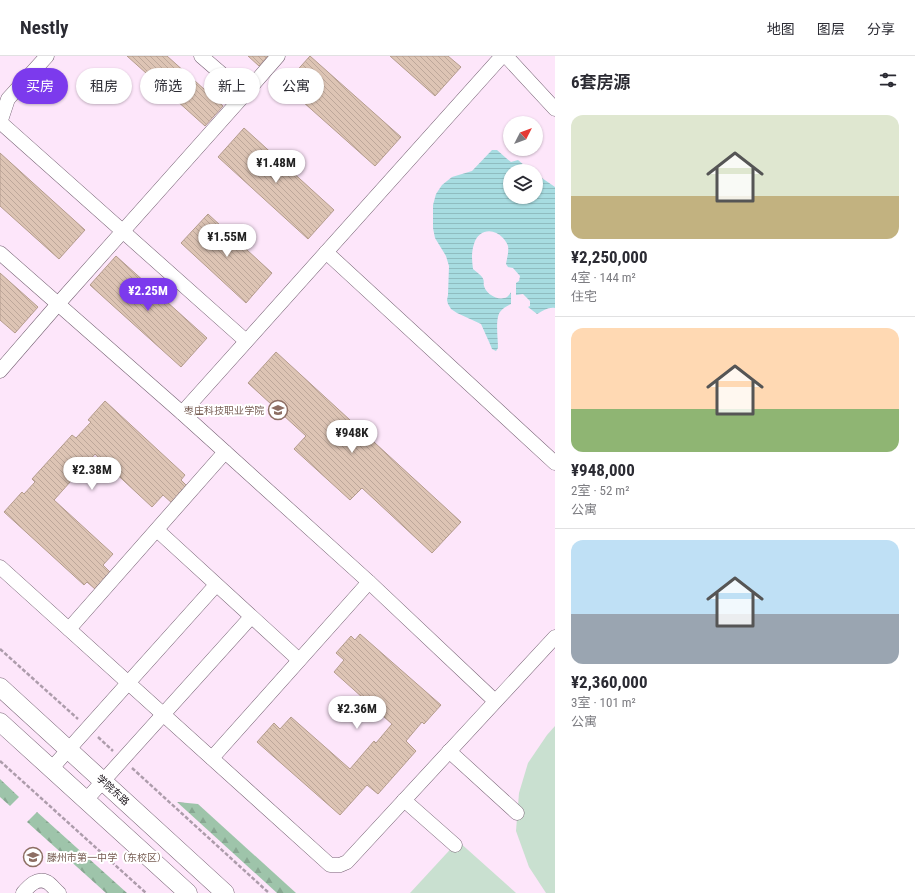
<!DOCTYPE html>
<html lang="zh">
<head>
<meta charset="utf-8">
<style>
	body { margin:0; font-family:"Roboto Condensed","Noto Sans SC",sans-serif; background:#f7f7f7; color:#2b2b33; height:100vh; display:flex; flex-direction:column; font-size:15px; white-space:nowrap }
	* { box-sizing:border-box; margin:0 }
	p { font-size:13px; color:#7c7c81 }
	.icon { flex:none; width:22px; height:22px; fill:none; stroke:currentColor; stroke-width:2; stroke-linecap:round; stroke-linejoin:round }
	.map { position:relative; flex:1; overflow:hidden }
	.side { display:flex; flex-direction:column; background:#fff; width:360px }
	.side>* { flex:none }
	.banner { position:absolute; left:12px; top:12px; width:380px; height:36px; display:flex; gap:8px }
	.needle { width:26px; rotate:48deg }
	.controls { position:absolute; left:503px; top:60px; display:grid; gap:8px }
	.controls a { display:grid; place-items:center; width:40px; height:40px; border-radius:50%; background:#fff; box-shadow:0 1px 3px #0004; font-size:20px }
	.price { position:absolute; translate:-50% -34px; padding:0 9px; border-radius:14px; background:#fff; color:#222; font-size:13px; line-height:26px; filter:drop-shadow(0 1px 2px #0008) }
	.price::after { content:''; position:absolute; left:50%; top:24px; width:12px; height:9px; margin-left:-6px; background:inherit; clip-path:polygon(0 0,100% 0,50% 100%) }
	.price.on { background:#7c3aed; color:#fff }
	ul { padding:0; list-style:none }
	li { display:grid; align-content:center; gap:8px; height:212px; padding:0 16px }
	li+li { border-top:1px solid #e1e1e2 }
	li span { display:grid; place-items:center; height:124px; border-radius:12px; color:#555 }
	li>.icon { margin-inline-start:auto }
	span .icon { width:72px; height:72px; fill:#fffc; stroke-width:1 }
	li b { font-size:17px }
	h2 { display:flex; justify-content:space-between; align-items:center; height:48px; padding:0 16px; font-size:17px }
	.tag { padding:0 14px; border-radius:18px; background:#fff; box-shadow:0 1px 3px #0004; font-size:14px; line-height:36px }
	.tag.on { background:#7c3aed; color:#fff }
	header { display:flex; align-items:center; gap:24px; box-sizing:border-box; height:56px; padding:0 20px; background:#fff; border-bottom:1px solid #e1e1e2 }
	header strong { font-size:19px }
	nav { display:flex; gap:22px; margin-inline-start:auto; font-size:14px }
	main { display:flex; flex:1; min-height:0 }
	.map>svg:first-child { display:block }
</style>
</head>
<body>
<header>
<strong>Nestly</strong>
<nav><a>地图</a><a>图层</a><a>分享</a></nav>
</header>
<main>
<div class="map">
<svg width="555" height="837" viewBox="0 0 555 837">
	<defs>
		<pattern id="forest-firs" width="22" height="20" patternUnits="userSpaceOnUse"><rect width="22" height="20" fill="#9ec4aa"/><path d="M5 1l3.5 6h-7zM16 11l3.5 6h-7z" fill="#87a791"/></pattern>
		<pattern id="water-rules" width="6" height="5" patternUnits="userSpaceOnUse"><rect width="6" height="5" fill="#a7dce1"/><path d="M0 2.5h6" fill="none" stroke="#8fbcc0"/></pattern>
		<pattern id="building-back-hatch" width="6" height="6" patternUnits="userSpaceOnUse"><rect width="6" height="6" fill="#ddc4b4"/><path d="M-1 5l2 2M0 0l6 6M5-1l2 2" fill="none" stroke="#bda79a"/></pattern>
	</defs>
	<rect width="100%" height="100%" fill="#fde6fa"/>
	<g fill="url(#forest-firs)">
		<polygon points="0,723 19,741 10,750 0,741"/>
		<polygon points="177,746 198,748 296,837 277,837"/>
		<polygon points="37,756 127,837 106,837 27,766"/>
	</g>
	<g fill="#c9e0d0">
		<polygon points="555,670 555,837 546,837 529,811 516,775 519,737 528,707 547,679"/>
		<polygon points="458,785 516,837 410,837"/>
	</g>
	<path fill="url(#water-rules)" d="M492,94H497L506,102L511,106L518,104L531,115H510V141H536V118L555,131V252C548,251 543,255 537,258L528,251L530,250V245L523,238L516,239V227L519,225L520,220L513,212L508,211L506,208C507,202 509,196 508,190C507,187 505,184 503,182C493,171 478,174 474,188C471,197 472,205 473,213C476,216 480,218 482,221C485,225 483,227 484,230C486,238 497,244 504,242C507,242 510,238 511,236V248C507,250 503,252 500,256C495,263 498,282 498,292L496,295L492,293L490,288L481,268L457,257L451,253L448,248L447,244L448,239L449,210L446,200L435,182L433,172V149L436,138L442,129L452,121L472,115Z"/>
	<g fill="url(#building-back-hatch)" stroke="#b49c8d">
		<polygon points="127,0 167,0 223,50 205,70"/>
		<polygon points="248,0 268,0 259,10"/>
		<polygon points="310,0 401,81 375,110 284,29"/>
		<polygon points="390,0 448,0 461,11 435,40"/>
		<polygon points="244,72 334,154 308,183 218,101"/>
		<polygon points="0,97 85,174 59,203 0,150"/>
		<polygon points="208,158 272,217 246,247 181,187"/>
		<polygon points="116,200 207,282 181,311 90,229"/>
		<polygon points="0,217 38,251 15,277 0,264"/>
		<polygon points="276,296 461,466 432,497 362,432 350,444 294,393 306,380 248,327"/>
		<polygon points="105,345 185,419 181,424 187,430 172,447 163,439 152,451 95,398 54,444 113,498 103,509 110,516 95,533 87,526 84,529 4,456 22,436 24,438 35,426 32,423 72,379 76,382 91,366 88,364"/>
		<polygon points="360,578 441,649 424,668 422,666 406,685 416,695 378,738 367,729 340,759 257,686 274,667 280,673 291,661 350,713 374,685 376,687 392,668 334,616 344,604 336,597 351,580 355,584"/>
	</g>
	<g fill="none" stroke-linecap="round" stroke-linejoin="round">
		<defs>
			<g id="minor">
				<polyline points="201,0 245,38"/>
				<polyline points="506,0 555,53"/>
				<polyline points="0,66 246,285"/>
				<polyline points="0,67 8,43 47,0"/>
				<polyline points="326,196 555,407"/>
				<polyline points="0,197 182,357 369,526 495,645"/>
				<polyline points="0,315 58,248 245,38 278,0"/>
				<polyline points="182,357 502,0"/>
				<polyline points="157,474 299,604"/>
				<polyline points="0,511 330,809 340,809 347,806 555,581"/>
				<polyline points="69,573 225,396"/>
				<polyline points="449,695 517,757"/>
				<polyline points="212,702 369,526"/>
				<polyline points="51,713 216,529"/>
				<polyline points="86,744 251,561"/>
				<polyline points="404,744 455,789"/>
				<path d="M23,837C29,830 37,821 47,826C51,828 55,834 59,837"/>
			</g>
			<g id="major">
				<polyline points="0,631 225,837"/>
				<polyline points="0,666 188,837"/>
			</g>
		</defs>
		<use href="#minor" stroke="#756173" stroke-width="15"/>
		<use href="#major" stroke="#756173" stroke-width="19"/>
		<g stroke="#ad9cab" stroke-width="2.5" stroke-dasharray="4 2" stroke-linecap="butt">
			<polyline points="0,593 78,663"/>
			<polyline points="98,681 113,695"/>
			<polyline points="0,705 146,837"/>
			<polyline points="132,712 269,837"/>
		</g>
		<use href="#minor" stroke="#fff" stroke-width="14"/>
		<use href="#major" stroke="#fff" stroke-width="18"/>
	</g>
	<defs>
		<symbol id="university-ring" viewBox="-11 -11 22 22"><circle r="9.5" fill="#fff" stroke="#8d6e63" stroke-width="1.5"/><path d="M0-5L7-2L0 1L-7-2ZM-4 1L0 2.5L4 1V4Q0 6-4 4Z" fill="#8d6e63"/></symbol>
		<symbol id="school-ring" viewBox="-11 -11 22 22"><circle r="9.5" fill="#fff" stroke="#8d6e63" stroke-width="1.5"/><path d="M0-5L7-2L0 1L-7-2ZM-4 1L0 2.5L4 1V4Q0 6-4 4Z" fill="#8d6e63"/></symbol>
	</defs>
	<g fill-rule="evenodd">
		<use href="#university-ring" x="267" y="343" width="22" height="22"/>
		<use href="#school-ring" x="22" y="790" width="22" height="22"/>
	</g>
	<g text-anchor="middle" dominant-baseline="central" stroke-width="4" stroke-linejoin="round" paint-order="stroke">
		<g font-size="10" fill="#785e54" stroke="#fff" text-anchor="end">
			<text x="264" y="354">枣庄科技职业学院</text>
			<text x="47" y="801" text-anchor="start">滕州市第一中学（东校区）</text>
		</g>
		<g font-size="10" fill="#160f15" stroke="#fff">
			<text transform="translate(113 734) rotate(42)">学院东路</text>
		</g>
	</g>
</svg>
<div class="controls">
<a><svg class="needle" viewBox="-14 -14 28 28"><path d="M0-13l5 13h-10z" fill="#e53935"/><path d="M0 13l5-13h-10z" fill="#7c7c81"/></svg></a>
<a><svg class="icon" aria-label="layers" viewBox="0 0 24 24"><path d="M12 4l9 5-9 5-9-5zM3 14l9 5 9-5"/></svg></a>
</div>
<b class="price" style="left:276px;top:128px">¥1.48M</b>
<b class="price" style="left:227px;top:202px">¥1.55M</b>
<b class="price on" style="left:148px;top:256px">¥2.25M</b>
<b class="price" style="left:352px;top:398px">¥948K</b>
<b class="price" style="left:92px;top:435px">¥2.38M</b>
<b class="price" style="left:357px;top:674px">¥2.36M</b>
<div class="banner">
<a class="tag on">买房</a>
<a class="tag">租房</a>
<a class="tag">筛选</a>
<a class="tag">新上</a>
<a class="tag">公寓</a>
</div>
</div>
<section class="side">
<h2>6套房源<svg class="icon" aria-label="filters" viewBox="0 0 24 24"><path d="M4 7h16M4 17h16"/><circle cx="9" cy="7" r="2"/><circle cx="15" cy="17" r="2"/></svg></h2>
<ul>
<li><span style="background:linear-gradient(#dfe7d0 65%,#c2b280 0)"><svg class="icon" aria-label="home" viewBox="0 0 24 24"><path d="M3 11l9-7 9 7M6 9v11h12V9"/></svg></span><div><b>¥2,250,000</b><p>4室 · 144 m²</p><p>住宅</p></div></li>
<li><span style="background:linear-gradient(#ffd9b3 65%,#8fb573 0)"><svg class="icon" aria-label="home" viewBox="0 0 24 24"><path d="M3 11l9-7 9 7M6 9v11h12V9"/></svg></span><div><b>¥948,000</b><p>2室 · 52 m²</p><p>公寓</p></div></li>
<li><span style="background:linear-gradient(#bfe0f5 60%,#9aa5b1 0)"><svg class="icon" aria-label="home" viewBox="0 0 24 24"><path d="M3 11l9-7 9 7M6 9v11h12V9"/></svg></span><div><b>¥2,360,000</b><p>3室 · 101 m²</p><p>公寓</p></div></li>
</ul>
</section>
</main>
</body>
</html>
